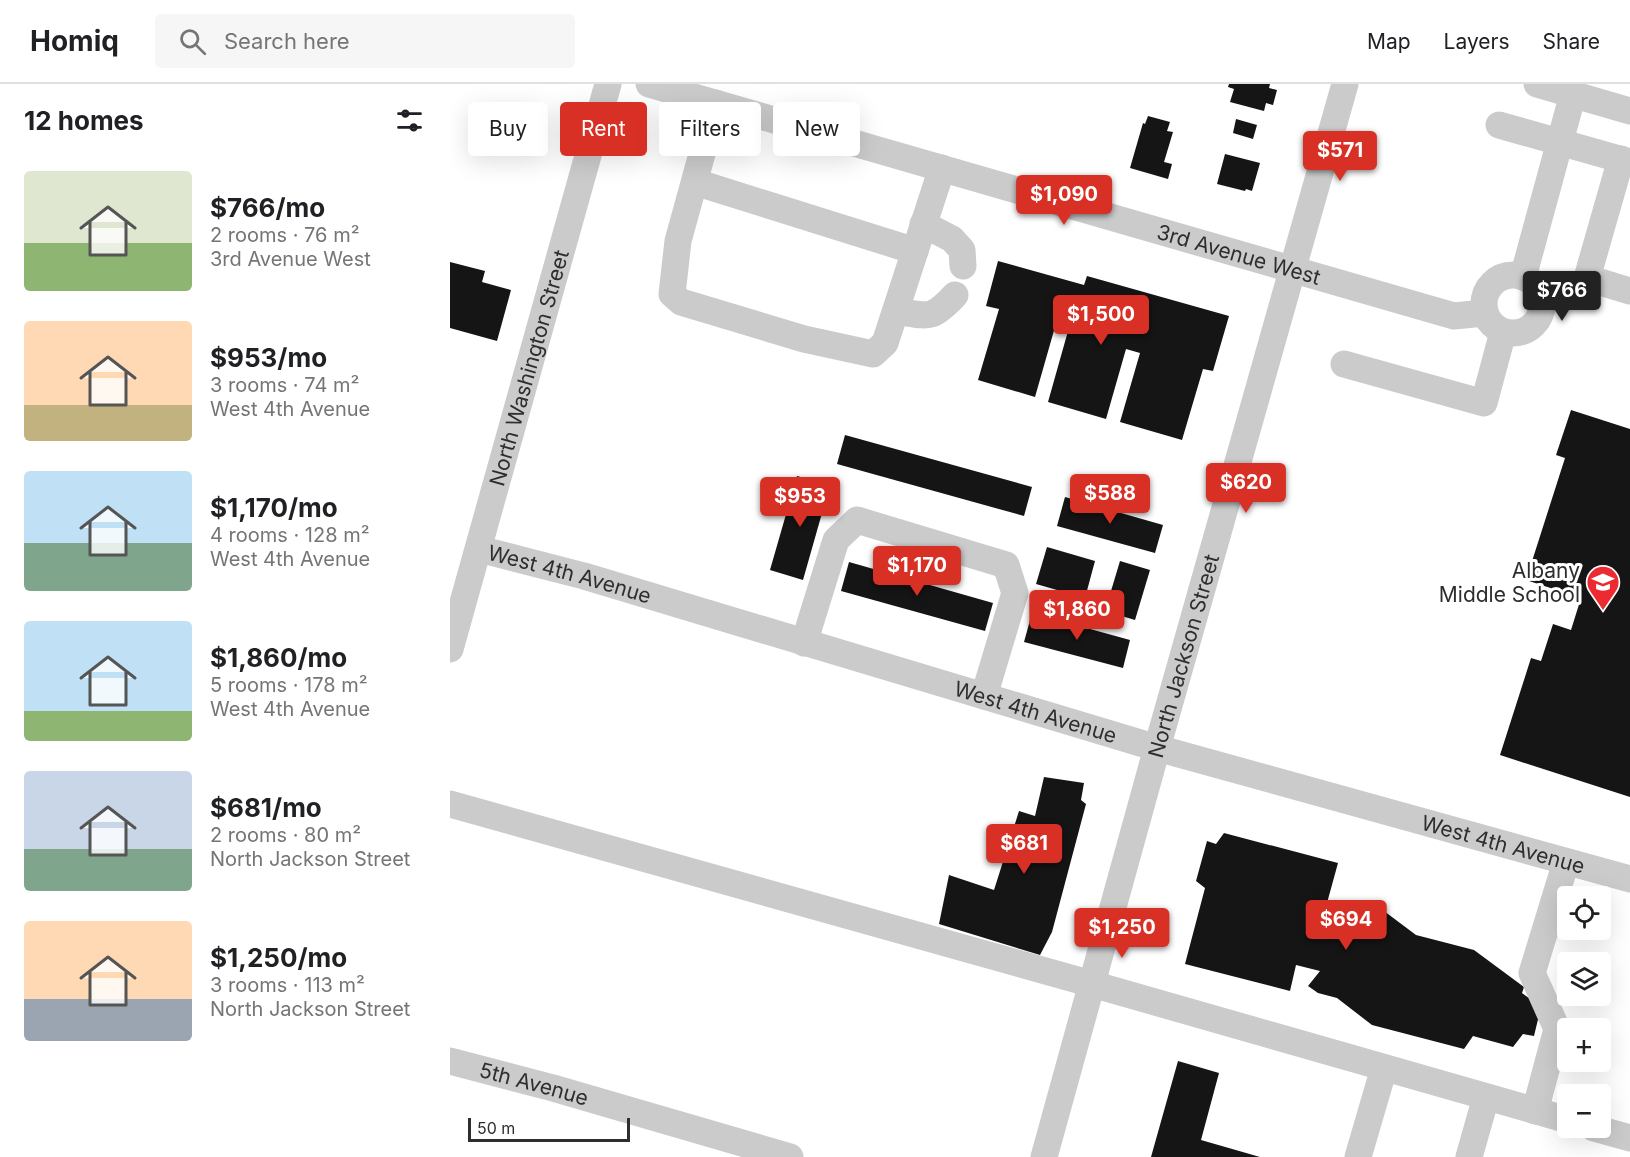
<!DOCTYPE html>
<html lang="en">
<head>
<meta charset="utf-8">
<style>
	body { margin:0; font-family:Inter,sans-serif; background:#f6f6f6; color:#202124; height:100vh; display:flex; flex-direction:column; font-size:22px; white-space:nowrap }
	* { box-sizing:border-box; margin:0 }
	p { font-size:20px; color:#757577 }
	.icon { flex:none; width:33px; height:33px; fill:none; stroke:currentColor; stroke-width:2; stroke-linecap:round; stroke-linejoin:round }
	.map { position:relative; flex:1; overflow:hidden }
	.sheet { display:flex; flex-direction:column; background:#fff; width:450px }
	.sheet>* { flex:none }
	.hud { position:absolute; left:18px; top:18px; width:570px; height:54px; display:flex; gap:12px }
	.fabs { position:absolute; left:1107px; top:802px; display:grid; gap:12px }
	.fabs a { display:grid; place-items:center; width:54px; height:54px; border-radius:6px; background:#fff; box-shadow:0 6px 24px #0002; font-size:30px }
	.scale { position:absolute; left:18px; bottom:15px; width:162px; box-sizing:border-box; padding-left:6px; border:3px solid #2e2e2e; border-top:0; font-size:16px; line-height:21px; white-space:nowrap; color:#2e2e2e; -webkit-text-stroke:4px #fff; paint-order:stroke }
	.price { position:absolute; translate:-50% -51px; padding:0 14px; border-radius:6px; background:#d93025; color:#fff; font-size:20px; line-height:39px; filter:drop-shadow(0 2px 3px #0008) }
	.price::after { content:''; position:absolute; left:50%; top:36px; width:18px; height:14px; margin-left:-9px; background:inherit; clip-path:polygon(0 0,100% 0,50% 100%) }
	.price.current { background:#222; color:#fff }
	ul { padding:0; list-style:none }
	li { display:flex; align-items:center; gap:18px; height:150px; padding:0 24px }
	li span { display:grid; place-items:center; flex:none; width:168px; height:120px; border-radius:6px; color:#555 }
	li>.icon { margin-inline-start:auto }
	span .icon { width:72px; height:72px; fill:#fffc; stroke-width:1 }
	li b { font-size:26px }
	h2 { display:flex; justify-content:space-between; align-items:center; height:72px; padding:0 24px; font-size:26px }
	.pill { padding:0 21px; border-radius:6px; background:#fff; box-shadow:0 6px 24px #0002; font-size:21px; line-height:54px }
	.pill.current { background:#d93025; color:#fff }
	header { display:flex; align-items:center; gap:36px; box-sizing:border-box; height:84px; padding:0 30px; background:#fff; border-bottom:2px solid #e0e0e0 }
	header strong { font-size:28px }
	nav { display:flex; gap:33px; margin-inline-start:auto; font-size:21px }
	.search { width:420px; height:54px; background:#f6f6f6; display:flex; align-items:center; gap:15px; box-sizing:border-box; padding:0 21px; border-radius:6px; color:#757577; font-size:22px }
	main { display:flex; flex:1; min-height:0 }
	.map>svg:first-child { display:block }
</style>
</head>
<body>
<header>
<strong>Homiq</strong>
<div class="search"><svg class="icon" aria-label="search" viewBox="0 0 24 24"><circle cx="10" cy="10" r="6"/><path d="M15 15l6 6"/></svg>Search here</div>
<nav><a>Map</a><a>Layers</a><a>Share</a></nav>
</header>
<main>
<section class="sheet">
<h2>12 homes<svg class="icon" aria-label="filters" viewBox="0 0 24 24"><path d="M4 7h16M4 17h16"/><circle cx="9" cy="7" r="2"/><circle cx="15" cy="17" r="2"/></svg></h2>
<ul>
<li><span style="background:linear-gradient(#dfe7d0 60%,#8fb573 0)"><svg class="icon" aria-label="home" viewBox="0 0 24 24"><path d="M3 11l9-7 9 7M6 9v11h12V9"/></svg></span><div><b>$766/mo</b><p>2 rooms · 76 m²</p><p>3rd Avenue West</p></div></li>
<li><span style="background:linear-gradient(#ffd9b3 70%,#c2b280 0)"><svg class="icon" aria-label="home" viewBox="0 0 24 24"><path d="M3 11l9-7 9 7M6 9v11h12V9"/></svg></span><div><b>$953/mo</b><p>3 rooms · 74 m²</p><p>West 4th Avenue</p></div></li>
<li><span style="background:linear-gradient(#bfe0f5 60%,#7fa58c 0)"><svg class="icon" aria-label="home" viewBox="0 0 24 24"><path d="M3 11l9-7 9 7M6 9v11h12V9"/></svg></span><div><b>$1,170/mo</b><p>4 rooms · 128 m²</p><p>West 4th Avenue</p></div></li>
<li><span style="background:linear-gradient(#bfe0f5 75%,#8fb573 0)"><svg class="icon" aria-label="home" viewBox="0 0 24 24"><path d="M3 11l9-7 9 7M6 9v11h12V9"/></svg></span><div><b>$1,860/mo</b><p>5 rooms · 178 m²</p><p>West 4th Avenue</p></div></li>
<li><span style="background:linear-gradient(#c9d6e8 65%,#7fa58c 0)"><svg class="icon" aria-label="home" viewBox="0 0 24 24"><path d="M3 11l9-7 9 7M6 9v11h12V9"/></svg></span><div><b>$681/mo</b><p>2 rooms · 80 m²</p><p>North Jackson Street</p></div></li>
<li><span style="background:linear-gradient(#ffd9b3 65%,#9aa5b1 0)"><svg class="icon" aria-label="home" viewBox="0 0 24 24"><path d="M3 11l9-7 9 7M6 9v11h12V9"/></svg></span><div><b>$1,250/mo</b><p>3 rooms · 113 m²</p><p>North Jackson Street</p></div></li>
</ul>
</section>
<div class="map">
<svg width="1180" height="1073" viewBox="0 0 1180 1073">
	<rect width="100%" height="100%" fill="#fff"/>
	<g fill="#151515">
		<polygon points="779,0 820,0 819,4 827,6 823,21 816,19 814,27 780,18 784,5 778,3"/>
		<polygon points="698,32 720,38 717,47 723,48 714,78 722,80 718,95 680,84 693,39 695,40"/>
		<polygon points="786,35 807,41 803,55 783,49"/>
		<polygon points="775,70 810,79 802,107 796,105 795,107 767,100"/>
		<polygon points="548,177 634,201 637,192 779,232 763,287 753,285 732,356 670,338 690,269 676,265 656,335 598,318 618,247 605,243 585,313 528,296 549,225 536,222"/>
		<polygon points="0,178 35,187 32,198 61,206 47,257 0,244"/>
		<polygon points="1121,326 1180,345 1180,713 1050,671 1081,574 1091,577 1103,540 1121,546 1131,514 1076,496 1115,374 1106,371"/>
		<polygon points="395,351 582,403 574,432 387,380"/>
		<polygon points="347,392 380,401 353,496 320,486"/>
		<polygon points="615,413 713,441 705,469 607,442"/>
		<polygon points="597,463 645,477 635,514 586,500"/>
		<polygon points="670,477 700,486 685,536 655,527"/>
		<polygon points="399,478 543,519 535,547 391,507"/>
		<polygon points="582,529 680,556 673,584 574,558"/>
		<polygon points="594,693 634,699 631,716 636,720 602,848 590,871 489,840 499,791 544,806 569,727 585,732"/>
		<polygon points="774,749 888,779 877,819 861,840 913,854 934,827 966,851 1024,866 1074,903 1072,909 1091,923 1084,952 1073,950 1063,963 1023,952 1014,965 922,941 887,914 868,909 858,902 870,887 846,881 840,907 735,880 755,804 746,797 757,757 766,760"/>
		<polygon points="728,977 769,989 751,1056 810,1073 701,1073"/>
	</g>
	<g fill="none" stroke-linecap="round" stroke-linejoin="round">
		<g stroke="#cbcbcb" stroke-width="27">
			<path id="s1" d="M199,0L1004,232L1034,229"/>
			<polyline points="1087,0 1180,27"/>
			<polyline points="266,19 228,157 222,210 231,218 354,255 423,270 435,259 492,84"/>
			<polyline points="1049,41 1180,78"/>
			<polyline points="1171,75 1137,194 1180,207"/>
			<polyline points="245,98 465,167"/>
			<polyline points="473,140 502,155 512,166 513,182"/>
			<circle cx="1063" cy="220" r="29"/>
			<polyline points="1073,193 1123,10"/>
			<path d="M446,227C478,232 481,237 505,211"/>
			<polyline points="894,280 1034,319 1053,248"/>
			<path id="s2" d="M29,465L134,492L707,664L1180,795"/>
			<polyline points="354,559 386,456 407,436 556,481 565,509 534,612"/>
			<path id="s3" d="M0,565L158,0"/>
			<polyline points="0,720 642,900 1118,1036"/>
			<path id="s4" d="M0,977L103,1004L340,1073"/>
			<polyline points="1085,1027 1107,945 1082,889 1116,778"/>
			<polyline points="1144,1044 1180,1054"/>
			<path id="s5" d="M594,1073L707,664L895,0"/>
			<polyline points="908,1073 934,984"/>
			<polyline points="1019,1073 1036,1013"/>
		</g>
	</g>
	<defs>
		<symbol id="school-pin" viewBox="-11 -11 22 30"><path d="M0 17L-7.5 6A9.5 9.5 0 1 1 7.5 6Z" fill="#ec2a31" stroke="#fff"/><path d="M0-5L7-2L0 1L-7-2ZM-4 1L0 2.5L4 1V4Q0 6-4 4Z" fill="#fff"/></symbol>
	</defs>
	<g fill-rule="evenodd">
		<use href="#school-pin" x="1134" y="479" width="38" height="52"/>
	</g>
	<g text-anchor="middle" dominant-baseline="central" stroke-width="6" stroke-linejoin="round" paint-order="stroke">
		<g font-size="21" fill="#2e2e2e" stroke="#fff">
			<text stroke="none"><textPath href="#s1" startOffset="614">3rd Avenue West</textPath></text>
			<text stroke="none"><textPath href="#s3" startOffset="292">North Washington Street</textPath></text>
			<text stroke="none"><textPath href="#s2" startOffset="94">West 4th Avenue</textPath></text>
			<text stroke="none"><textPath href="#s5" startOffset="520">North Jackson Street</textPath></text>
			<text stroke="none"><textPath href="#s2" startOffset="580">West 4th Avenue</textPath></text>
			<text stroke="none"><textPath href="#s2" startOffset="1066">West 4th Avenue</textPath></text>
			<text stroke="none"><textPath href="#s4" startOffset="87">5th Avenue</textPath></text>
		</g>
		<g font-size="21" fill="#2e2e2e" stroke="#fff" text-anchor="end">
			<text x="1130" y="486">Albany<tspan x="1130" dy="24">Middle School</tspan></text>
		</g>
	</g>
</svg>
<div class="fabs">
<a><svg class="icon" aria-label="locate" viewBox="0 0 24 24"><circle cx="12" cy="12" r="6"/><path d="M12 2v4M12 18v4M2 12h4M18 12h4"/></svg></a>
<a><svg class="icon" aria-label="layers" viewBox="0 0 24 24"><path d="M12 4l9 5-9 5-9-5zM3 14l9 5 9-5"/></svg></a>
<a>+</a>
<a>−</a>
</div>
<div class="scale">50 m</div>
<b class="price" style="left:890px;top:98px">$571</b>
<b class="price" style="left:614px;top:142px">$1,090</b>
<b class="price current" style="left:1112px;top:238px">$766</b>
<b class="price" style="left:651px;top:262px">$1,500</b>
<b class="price" style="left:796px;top:430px">$620</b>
<b class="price" style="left:660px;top:441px">$588</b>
<b class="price" style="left:350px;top:444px">$953</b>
<b class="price" style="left:467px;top:513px">$1,170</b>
<b class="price" style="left:627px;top:557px">$1,860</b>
<b class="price" style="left:574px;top:791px">$681</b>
<b class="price" style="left:896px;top:867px">$694</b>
<b class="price" style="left:672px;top:875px">$1,250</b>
<div class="hud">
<a class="pill">Buy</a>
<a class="pill current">Rent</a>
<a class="pill">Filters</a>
<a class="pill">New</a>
</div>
</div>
</main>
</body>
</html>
